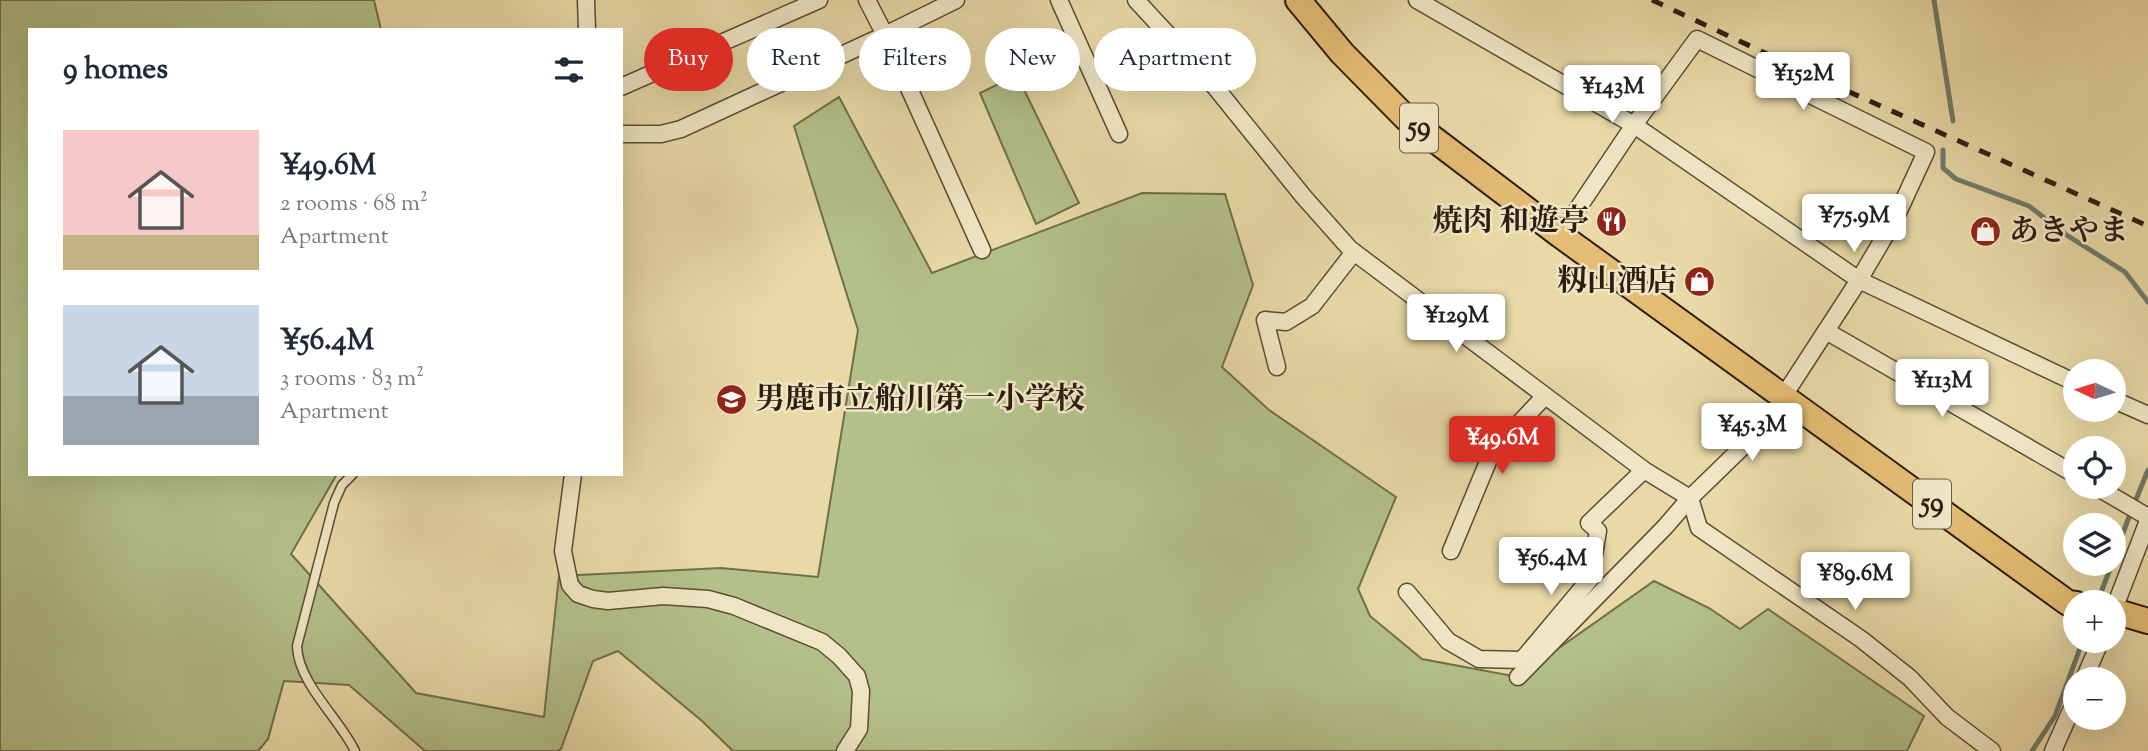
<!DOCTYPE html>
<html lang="en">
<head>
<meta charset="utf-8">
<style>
	body { margin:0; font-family:"Sorts Mill Goudy","Noto Serif JP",serif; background:#f6f6f7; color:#1f2937; height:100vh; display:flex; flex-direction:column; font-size:26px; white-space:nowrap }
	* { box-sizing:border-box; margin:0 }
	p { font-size:23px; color:#747a83 }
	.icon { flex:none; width:38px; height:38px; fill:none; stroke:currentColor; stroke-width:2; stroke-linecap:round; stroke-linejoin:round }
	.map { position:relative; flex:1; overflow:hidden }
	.drawer { position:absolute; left:28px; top:28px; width:595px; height:448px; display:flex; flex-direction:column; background:#fff; border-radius:0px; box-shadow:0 7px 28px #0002 }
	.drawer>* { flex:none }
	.banner { position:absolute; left:644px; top:28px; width:665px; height:63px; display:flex; gap:14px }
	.needle { width:46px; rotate:274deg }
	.tools { position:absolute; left:2063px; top:359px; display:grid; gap:14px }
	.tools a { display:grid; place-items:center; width:63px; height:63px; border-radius:50%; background:#fff; box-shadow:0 7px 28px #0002; font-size:35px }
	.price { position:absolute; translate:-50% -60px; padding:0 16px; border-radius:7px; background:#fff; color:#222; font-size:23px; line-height:46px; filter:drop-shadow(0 2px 4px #0008) }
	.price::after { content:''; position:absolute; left:50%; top:42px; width:21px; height:16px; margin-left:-10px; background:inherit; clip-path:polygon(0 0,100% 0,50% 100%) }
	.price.selected { background:#d93025; color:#fff }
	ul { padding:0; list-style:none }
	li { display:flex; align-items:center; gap:21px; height:175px; padding:0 35px }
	li span { display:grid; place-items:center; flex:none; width:196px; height:140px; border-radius:0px; color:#555 }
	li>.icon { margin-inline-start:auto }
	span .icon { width:84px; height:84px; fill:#fffc; stroke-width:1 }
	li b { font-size:30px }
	h2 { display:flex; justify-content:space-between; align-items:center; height:84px; padding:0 35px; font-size:30px }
	.tag { padding:0 24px; border-radius:32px; background:#fff; box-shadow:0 7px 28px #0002; font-size:24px; line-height:63px }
	.tag.selected { background:#d93025; color:#fff }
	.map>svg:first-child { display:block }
</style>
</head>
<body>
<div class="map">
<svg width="2148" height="751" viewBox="0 0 2148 751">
	<rect width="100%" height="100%" fill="#e8d9a6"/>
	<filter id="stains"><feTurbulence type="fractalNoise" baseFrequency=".00286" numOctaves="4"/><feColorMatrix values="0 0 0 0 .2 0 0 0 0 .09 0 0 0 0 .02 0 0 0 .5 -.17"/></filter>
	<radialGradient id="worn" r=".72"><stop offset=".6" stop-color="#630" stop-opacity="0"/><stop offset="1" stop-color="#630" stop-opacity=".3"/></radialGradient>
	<g fill="#b3c089" stroke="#706e4d" stroke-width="2">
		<polygon points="0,0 374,0 381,30 30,30 30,474 337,474 291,554 416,693 544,717 559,576 721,568 818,577 858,330 794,126 839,97 932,273 1142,193 1225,194 1253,285 1222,367 1269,410 1396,497 1358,589 1370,616 1422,659 1518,677 1654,581 1709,608 1740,629 1768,609 1924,716 1907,751 733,751 702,721 618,651 593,661 561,749 557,751 425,751 349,685 284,681 268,739 258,751 0,751"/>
		<polygon points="1017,75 1079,203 1036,224 980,93"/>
	</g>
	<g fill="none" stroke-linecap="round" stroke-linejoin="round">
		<g stroke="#6e7b69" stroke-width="5">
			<polyline points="1934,0 1953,121"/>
			<polyline points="1943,150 1943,168 1956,179 2029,206 2065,234 2125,272 2148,302"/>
			<polyline points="2135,502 2148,470"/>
			<polyline points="2114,557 2129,517"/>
			<polyline points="2100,595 2112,564"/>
			<polyline points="2032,751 2055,716 2083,640"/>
		</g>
		<defs>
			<path id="service" d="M353,474L342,485L334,503L297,646C298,683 339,718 355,751"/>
			<g id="minor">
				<polyline points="586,0 587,30"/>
				<polyline points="867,0 885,35 982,250"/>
				<polyline points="1059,0 1119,134"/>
				<polyline points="1136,0 1207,77 1303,196 1350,249 1644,470 1690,498 1665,527 1518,677"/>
				<polyline points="1417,0 1634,125 1859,280 2076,383"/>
				<polyline points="621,87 819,0"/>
				<polyline points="621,134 661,134 681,129 885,35 956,0"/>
				<polyline points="1560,235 1634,125 1697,39 1926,152 1896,217 1859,280 1783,397"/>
				<polyline points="1826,331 2076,475"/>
				<polyline points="1277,367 1265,320 1286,322 1312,306 1354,252"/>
				<polyline points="2114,400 2148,415"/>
				<polyline points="1789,402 1690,498 1699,528 1861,639 1910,678 1947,717 1992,751"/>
				<polyline points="573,474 563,551 570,585 578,594 593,599 608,601 663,596 708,599 734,606 822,642 839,656 857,676 861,691 859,729 845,751"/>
				<polyline points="2095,486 2148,517"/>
				<polyline points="1451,551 1492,452 1545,396"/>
				<polyline points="1407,592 1448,641 1479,659 1522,660 1590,579 1598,531 1589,523 1644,470"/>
				<polyline points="2114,609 2148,521"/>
				<polyline points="2084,679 2101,640"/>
				<polyline points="2053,751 2076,699"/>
			</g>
			<g id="primary">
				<polyline points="1298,0 1342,53 1406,118 1560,235 2068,603 2076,604"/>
				<polyline points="2114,611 2148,621"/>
			</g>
		</defs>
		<use href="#service" stroke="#5c4c36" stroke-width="11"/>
		<use href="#minor" stroke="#5c4c36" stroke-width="19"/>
		<use href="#primary" stroke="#2e1d11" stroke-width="28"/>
		<use href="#service" stroke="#f0e6c5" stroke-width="8"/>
		<use href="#minor" stroke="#f0e6c5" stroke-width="16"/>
		<use href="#primary" stroke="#e4bc73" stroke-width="24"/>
		<polyline stroke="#2e1d11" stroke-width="5" stroke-dasharray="12 12" stroke-linecap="butt" points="1652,0 1814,76 2148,226"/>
	</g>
	<defs>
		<symbol id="restaurant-disc" viewBox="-11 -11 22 22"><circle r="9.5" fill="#8f2418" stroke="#f0e6c5"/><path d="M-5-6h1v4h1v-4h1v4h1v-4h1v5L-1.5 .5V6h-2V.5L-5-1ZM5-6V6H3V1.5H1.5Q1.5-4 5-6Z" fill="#fff"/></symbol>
		<symbol id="shop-disc" viewBox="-11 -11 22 22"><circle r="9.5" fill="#8f2418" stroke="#f0e6c5"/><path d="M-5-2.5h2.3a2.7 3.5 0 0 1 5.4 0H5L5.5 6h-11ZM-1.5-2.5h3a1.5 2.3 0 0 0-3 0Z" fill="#fff"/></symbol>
		<symbol id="school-disc" viewBox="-11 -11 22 22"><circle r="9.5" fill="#8f2418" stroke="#f0e6c5"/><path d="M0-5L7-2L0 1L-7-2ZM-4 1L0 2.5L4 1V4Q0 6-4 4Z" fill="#fff"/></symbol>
	</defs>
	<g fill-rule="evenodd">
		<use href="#restaurant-disc" x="1594" y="204" width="35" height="35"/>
		<use href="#shop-disc" x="1968" y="214" width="35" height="35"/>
		<use href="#shop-disc" x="1682" y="264" width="35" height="35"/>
		<use href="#school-disc" x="714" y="382" width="35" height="35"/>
	</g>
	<g text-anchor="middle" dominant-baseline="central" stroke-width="5" stroke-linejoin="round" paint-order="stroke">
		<g fill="#f0e6c5" stroke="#685947" stroke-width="2">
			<rect x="1400" y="103.5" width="38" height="49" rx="5"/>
			<rect x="1913" y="479.5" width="38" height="49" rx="5"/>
		</g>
		<g font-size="28" font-weight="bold" fill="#2e1d11">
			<text x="1419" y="128">59</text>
			<text x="1932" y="504">59</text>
		</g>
		<g font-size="30" font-weight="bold" fill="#2e1d11" stroke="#f0e6c5" text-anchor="end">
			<text x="1589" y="222">焼肉 和遊亭</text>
			<text x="2009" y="232" text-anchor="start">あきやま</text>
			<text x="1677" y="282">籾山酒店</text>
			<text x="755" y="400" text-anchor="start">男鹿市立船川第一小学校</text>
		</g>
	</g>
	<rect width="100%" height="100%" filter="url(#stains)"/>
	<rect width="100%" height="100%" fill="url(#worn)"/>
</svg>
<div class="tools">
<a><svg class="needle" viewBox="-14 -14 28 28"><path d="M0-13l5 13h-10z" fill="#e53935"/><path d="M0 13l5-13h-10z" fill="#747a83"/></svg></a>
<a><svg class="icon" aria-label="locate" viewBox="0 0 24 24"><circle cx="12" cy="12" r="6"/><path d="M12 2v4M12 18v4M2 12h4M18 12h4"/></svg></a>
<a><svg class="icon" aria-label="layers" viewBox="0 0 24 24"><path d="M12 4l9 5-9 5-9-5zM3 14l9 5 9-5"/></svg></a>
<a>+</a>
<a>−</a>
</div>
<b class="price" style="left:1803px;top:112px">¥152M</b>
<b class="price" style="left:1612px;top:125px">¥143M</b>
<b class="price" style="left:1854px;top:254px">¥75.9M</b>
<b class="price" style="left:1456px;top:354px">¥129M</b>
<b class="price" style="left:1942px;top:419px">¥113M</b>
<b class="price" style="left:1752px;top:463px">¥45.3M</b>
<b class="price selected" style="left:1502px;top:476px">¥49.6M</b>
<b class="price" style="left:1551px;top:597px">¥56.4M</b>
<b class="price" style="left:1855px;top:612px">¥89.6M</b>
<div class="banner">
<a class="tag selected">Buy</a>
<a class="tag">Rent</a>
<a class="tag">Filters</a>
<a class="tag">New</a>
<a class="tag">Apartment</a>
</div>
<section class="drawer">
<h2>9 homes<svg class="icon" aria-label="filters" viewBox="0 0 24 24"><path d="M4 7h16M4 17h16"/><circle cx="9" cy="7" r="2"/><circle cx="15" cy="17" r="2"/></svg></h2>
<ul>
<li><span style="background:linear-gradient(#f6c9c9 75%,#c2b280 0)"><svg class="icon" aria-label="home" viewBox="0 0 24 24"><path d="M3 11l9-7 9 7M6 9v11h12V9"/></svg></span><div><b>¥49.6M</b><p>2 rooms · 68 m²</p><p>Apartment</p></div></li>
<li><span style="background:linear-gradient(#c9d6e8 65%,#9aa5b1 0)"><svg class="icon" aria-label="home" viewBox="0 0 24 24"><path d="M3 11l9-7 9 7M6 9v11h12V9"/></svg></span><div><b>¥56.4M</b><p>3 rooms · 83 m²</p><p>Apartment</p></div></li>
</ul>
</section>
</div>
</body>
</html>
